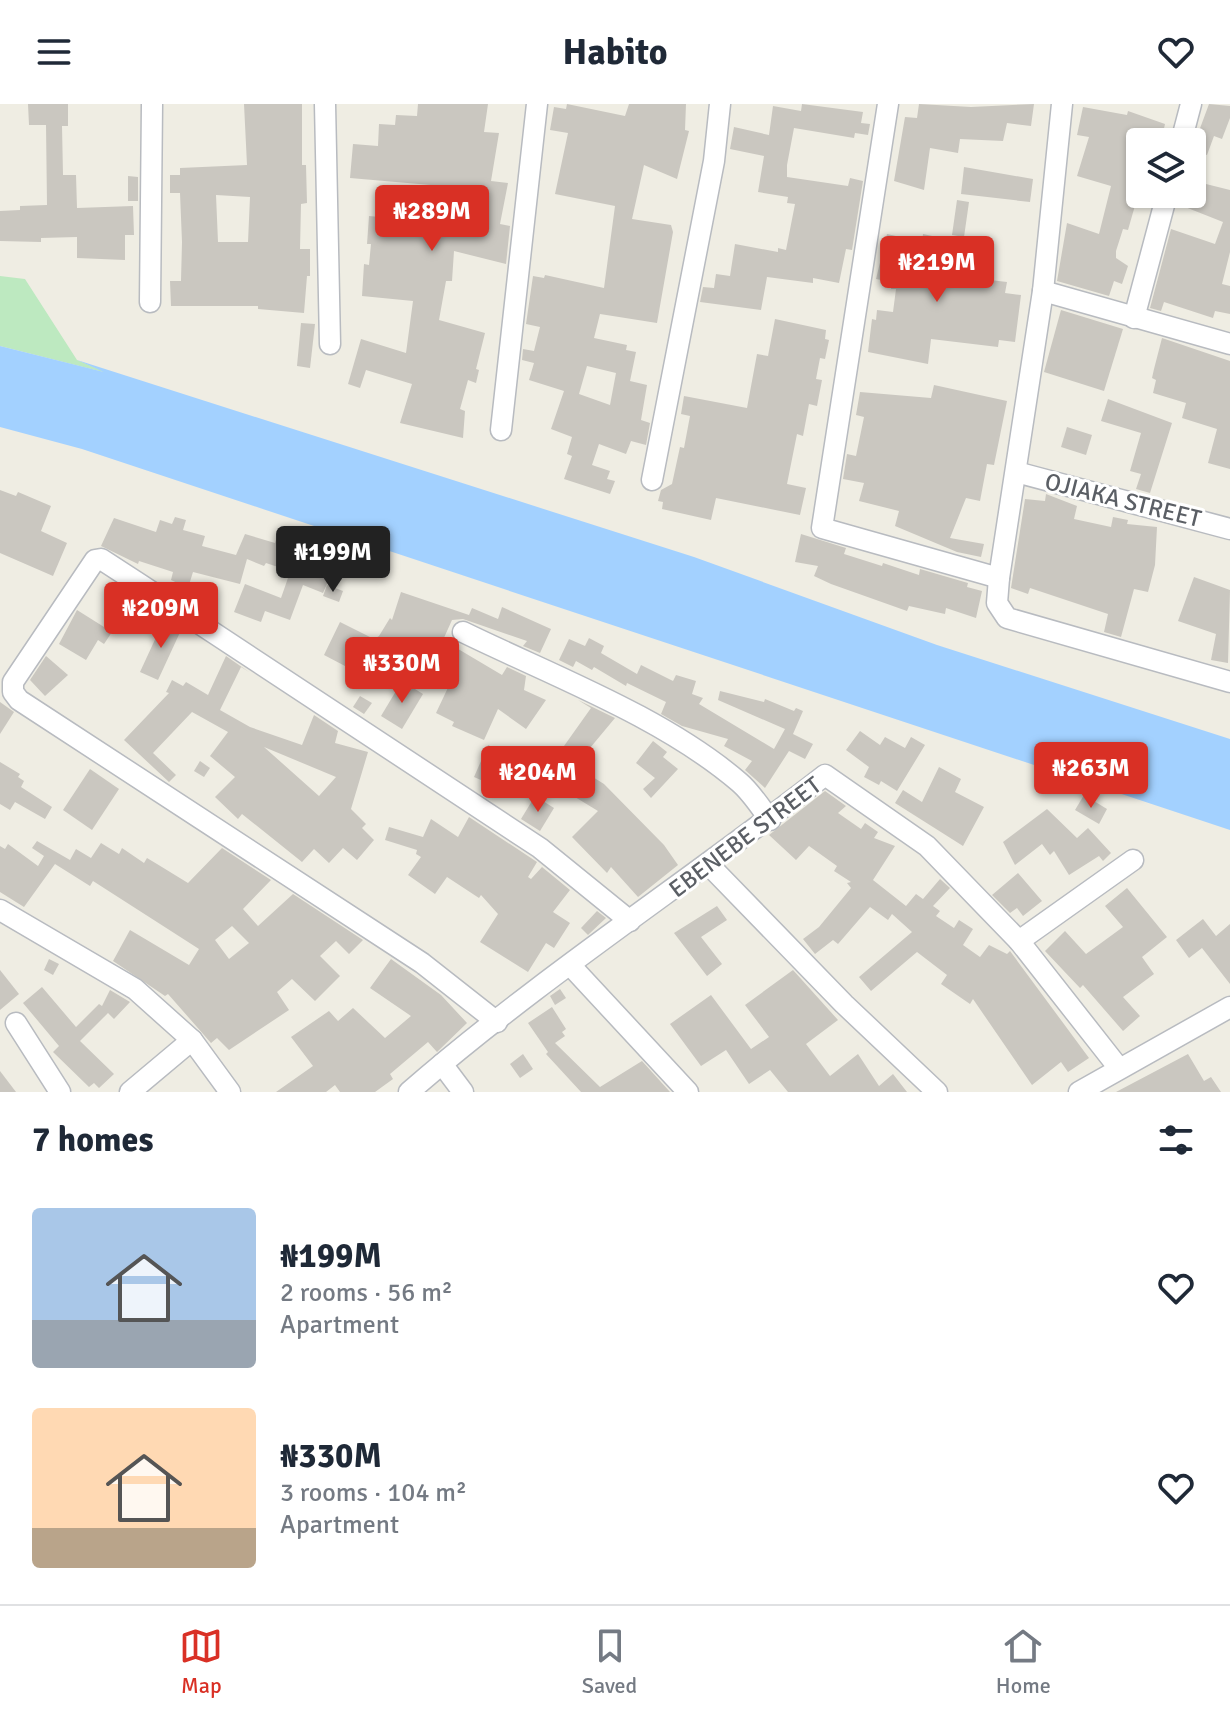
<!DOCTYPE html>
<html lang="en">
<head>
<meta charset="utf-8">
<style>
	body { margin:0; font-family:Signika,sans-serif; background:#f2f2f3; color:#1f2937; height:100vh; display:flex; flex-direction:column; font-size:30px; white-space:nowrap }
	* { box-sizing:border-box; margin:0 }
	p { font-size:26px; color:#747a83 }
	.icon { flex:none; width:44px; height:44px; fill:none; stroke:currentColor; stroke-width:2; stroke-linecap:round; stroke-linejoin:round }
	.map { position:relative; height:988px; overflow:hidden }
	.panel { display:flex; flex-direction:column; background:#fff; flex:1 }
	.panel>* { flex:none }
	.tools { position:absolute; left:1126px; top:24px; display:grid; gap:16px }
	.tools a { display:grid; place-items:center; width:80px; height:80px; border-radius:8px; background:#fff; box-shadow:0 2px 6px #0004; font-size:40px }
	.price { position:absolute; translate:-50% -68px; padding:0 18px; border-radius:8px; background:#d93025; color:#fff; font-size:26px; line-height:52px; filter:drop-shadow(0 2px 4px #0008) }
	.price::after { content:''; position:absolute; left:50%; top:48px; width:24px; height:18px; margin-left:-12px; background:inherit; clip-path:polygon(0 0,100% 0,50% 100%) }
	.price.selected { background:#222; color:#fff }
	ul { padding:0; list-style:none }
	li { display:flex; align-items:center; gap:24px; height:200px; padding:0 32px }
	li span { display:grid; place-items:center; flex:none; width:224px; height:160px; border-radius:8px; color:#555 }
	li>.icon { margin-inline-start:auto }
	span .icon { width:96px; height:96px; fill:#fffc; stroke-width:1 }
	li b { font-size:34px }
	h2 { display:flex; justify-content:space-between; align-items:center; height:96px; padding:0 32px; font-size:34px }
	header { display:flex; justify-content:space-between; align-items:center; height:104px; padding:0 32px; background:#fff; font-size:36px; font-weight:700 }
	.tabs { display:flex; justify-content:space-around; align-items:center; height:112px; border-top:2px solid #e0e1e3; background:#fff; font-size:22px; color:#747a83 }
	.tabs a { display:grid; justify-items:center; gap:4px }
	.tabs .selected { color:#d93025 }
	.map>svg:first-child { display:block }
</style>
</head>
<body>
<header><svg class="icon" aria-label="menu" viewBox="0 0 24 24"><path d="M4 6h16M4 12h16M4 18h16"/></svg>Habito<svg class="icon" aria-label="heart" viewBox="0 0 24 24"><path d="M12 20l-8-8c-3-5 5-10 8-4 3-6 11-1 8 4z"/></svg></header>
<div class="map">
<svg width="1230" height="988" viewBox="0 0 1230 988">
	<rect width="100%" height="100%" fill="#efede3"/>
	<polygon fill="#bde9c0" points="0,172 25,175 77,256 111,270 0,242"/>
	<polygon fill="#a3d1ff" points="0,242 104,268 77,256 694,453 937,541 1230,635 1230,726 82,345 0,323"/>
	<g fill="#cac7c0" fill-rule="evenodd">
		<polygon points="28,0 68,0 68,22 62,22 63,71 76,71 77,104 133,102 134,131 125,131 125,156 77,154 77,133 41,134 41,138 0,137 0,107 20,106 20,102 47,101 46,21 29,21"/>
		<path d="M244,0H302V61H306L307,99L301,100L300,145H310V172H307L304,209L258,205V202H171L170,177H181L182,138L180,89H170V71H180V64L247,61ZM216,91L250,93L248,138H218Z"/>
		<polygon points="418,0 488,0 484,28 499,29 491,77 508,79 500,120 510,122 506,160 454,147 452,177 446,177 439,216 485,229 476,265 479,266 476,279 468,276 460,305 465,307 463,334 400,319 412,280 366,266 360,284 348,280 361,235 406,249 413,197 362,192 364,160 369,161 371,140 367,140 369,112 434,118 442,82 350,74 353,40 378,42 379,20 395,21 396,11 417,12"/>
		<path d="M567,0L625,12L629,0H686L685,26L689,27L677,75L644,61L632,115L671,121L673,128L657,219L600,210L594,234L627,241L626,246L636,248L630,277L647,281L641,316L650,319L646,341L631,337L626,350L599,340L592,361L610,367L607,375L615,377L610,390L564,375L572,352L567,350L572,333L551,325L564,287L529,276L534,259L522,256L523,245L534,247L540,223L526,220L533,172L544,174L545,171L604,184L615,102L555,90L568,29L550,26L554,3L566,5ZM587,262L616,269L610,301L579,290Z"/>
		<polygon points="802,0 863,8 861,19 870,20 868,31 855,29 854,34 794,24 787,61 787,73 848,82 850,74 863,77 852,146 846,145 839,179 813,174 813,179 767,173 761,206 700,198 703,183 714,184 716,170 730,172 735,140 778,148 778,144 786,146 795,100 787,99 788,93 758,88 764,52 730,45 734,23 769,31 773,2 801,7"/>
		<polygon points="919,0 971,3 1034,0 1031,22 1007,19 1003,37 960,35 958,49 930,44 924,86 894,77 905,13 917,14"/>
		<polygon points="1209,0 1230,2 1230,14 1222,35 1214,32 1207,51 1192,46"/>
		<polygon points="1083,3 1127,11 1128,7 1165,20 1161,38 1140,38 1140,72 1132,97 1136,98 1128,126 1123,125 1116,147 1116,154 1128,162 1122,180 1114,177 1109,192 1057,177 1067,119 1099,130 1111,82 1077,72 1089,33 1077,31"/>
		<polygon points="964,63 1033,75 1030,98 961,90"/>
		<polygon points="128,72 138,73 138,97 128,97"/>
		<polygon points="1198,78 1230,86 1230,148 1222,180 1230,182 1230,210 1215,207 1213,214 1164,198 1161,207 1150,204 1171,125 1215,140 1223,118 1180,101 1183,90 1192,90 1192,79"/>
		<polygon points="957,96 969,98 964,133 952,131"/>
		<polygon points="887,130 922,138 923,130 946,135 938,170 1007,178 1005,189 1021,191 1015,238 999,236 998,243 931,235 928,260 868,248 872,215 876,216 877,206 893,208 896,185 891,185 892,178 876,175"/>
		<polygon points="1061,206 1123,225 1104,287 1044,268"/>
		<polygon points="775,215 826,226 825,235 829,236 825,255 820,254 816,275 822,276 817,302 809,300 803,332 797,330 787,380 806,384 800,411 716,394 711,416 662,405 663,398 658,397 661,386 672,380 680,343 684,344 690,312 681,310 684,292 747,304 757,250 768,252"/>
		<polygon points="301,219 315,220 310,264 297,262"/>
		<polygon points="1162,234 1230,257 1230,365 1208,359 1217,325 1182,314 1186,299 1153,289 1156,276 1152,274 1154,265"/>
		<polygon points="934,281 1007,297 994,361 987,360 980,397 966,394 950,434 984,440 981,453 957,448 895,422 899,407 859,397 864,379 843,375 847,350 856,352 864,313 856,311 860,288 931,294"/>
		<polygon points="1108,295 1172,319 1150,389 1136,385 1141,370 1130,367 1141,329 1101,317"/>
		<polygon points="1067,323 1092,331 1086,351 1061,343"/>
		<polygon points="0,386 16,392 18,388 51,402 41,427 67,439 53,472 0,449"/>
		<polygon points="1046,390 1077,402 1074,415 1111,423 1113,413 1128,416 1127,420 1157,423 1155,461 1148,488 1134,485 1121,533 1104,528 1108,510 1030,484 1028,490 1011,484 1025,395 1045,397"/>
		<polygon points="175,413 186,416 183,426 205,432 202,442 236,451 245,430 275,439 277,432 296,438 288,464 309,472 314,460 325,464 324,468 331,471 323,489 303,481 290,516 265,507 261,518 234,508 245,480 281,494 288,474 276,469 278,463 266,459 264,462 247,455 240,480 193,468 188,484 171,476 173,468 139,457 138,460 101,442 114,414 156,428 160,416 172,420"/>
		<polygon points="801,430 846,444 844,450 882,462 883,459 919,471 920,465 968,479 967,483 982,487 976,514 946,504 945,510 909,502 907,507 831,480 814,472 818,462 795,458"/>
		<polygon points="1194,473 1230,486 1228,559 1211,556 1216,530 1178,517"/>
		<polygon points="327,481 343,487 339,498 323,492"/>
		<polygon points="401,488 469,511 472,504 498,515 502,503 551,525 540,549 523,542 527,537 463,515 452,516 443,536 502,571 507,563 526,572 524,586 546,596 526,625 498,605 484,636 452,622 454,618 436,609 453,573 404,546 397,561 355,542 345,562 324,551 340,518 374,535 379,532 390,514 392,516"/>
		<polygon points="77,506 112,528 104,540 98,536 86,556 59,540"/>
		<polygon points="164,516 182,524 158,576 140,568"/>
		<polygon points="589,534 604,542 601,549 637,570 641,561 673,577 676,571 696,577 692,590 703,594 699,600 774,645 785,625 718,596 720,587 764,598 765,595 794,607 796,604 803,607 793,630 813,640 805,655 789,647 765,684 745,666 752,657 724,642 728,635 682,622 661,610 666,598 627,579 626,582 594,563 592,566 576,557 573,563 559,556 569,535 585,542"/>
		<polygon points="46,552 68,571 45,592 30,576"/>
		<path d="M226,552L249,568L241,563L220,606L250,623L302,641L314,611L338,627L335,639L368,648L351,705L366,720L362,724L374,736L357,756L343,744L329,759L314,745L302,758L242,710L238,715L215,693L235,673L210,652L228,628L192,608L153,649L176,671L169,678L124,636L169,589L166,588L172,576L183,582L186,578L208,591ZM264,643L336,673L319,692Z"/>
		<polygon points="402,577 423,590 402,625 381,612"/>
		<polygon points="360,592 372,599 364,610 353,603"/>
		<polygon points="578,596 615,614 575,662 604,680 664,741 678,761 638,793 611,763 607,769 572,733 598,707 542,673 591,604"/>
		<polygon points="0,598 14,608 0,630"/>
		<polygon points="860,627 880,641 885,633 905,644 911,633 925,641 897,687 881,677 879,681 864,673 869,663 846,646"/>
		<polygon points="653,637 667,648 663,653 678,665 651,694 643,685 655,674 636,659"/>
		<polygon points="488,641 512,652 499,684 474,673"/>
		<polygon points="200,657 210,664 204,673 194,667"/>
		<polygon points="0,658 20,670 18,673 24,677 21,683 52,703 45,715 15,698 10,706 0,700"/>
		<polygon points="939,663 961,675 955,688 984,703 963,742 895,699 903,686 922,698"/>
		<polygon points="90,665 119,685 92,726 63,706"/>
		<polygon points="825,687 846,702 838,709 861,725 865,719 878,728 874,734 895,742 873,776 906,802 916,790 923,795 940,775 950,784 933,802 940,807 936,812 954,824 959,816 973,825 963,841 980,853 989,841 1007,850 1010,847 1089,954 1068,968 1061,958 1032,981 973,895 970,900 941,880 947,871 917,848 871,887 859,873 912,828 892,810 888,816 870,803 838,840 833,836 815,850 803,835 819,823 851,784 847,779 851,778 834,767 837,762 809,742 796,756 769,731"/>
		<polygon points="1084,691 1107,705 1099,720 1075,706"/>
		<polygon points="535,692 554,704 540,727 521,715"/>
		<polygon points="1047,705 1077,734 1088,724 1111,749 1103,757 1099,752 1069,771 1054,747 1050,751 1042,740 1015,761 1003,738"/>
		<polygon points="469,713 537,758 528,773 531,775 542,763 570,786 553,808 570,819 554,844 546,839 528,868 480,838 498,810 481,791 479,794 447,773 435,790 408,771 421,753 416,750 417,746 385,736 389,723 423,733 431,715 458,733"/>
		<path d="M37,737L70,756L76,745L91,754L101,739L119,750L122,744L144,759L147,754L157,760L188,779L222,744L271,776L243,805L258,822L293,790L363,836L349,850L336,837L320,852L340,872L315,897L292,875L277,888L289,906L229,946L217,934L211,939L168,890L165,892L113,857L130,826L189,861L199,845L93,777L90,782L55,760L24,803L0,788V742L5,745L8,740L38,762L44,752L32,744ZM232,822L249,839L229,855L215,836Z"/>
		<polygon points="1018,769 1042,797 1023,812 1017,804 1010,809 992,791"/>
		<polygon points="1127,784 1167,833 1142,853 1154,870 1123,893 1140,912 1123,927 1083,881 1080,884 1045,847 1065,827 1086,850 1123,823 1105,802"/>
		<polygon points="717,802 727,816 701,833 722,860 707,872 674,829"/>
		<polygon points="597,807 606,814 588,831 581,824"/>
		<polygon points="1203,815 1216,832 1230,820 1230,880 1202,844 1189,854 1176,836"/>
		<polygon points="49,855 59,860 53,871 44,866"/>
		<polygon points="391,855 441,891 467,919 437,948 428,938 390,970 393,975 375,988 340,988 335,981 326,988 276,988 313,962 291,933 329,907 338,917 353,904 385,934 411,912 370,884"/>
		<polygon points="0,866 19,890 0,906"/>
		<polygon points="793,866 838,916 806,940 830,972 858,950 879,982 893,970 907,988 788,988 770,966 749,980 726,946 701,962 670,920 711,891 751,945 769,933 745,901"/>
		<polygon points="42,883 76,923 99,900 102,902 110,886 130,898 114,915 108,909 80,937 114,970 99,984 94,979 89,983 53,948 59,942 23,899"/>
		<polygon points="560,885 566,894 555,901 550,892"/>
		<polygon points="552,903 566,925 562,928 565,932 555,939 600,983 642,957 670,988 581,988 546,950 548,948 528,919"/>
		<polygon points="523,950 533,965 520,974 510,960"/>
		<polygon points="1188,950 1204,977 1211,973 1221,988 1116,988"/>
		<polygon points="0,967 16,988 0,988"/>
	</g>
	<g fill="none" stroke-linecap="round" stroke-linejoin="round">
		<defs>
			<g id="minor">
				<polyline points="325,0 330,240"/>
				<polyline points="888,0 822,424 999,474 1043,187 1062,0"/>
				<polyline points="1181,38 1191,0"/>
				<polyline points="1043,187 1230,240"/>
				<polyline points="150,198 152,0"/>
				<polyline points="1134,214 1167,90"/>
				<polyline points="501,326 537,0"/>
				<polyline points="1016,368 1230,425"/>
				<polyline points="652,376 714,57 720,0"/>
				<polyline points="999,474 997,499 1007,514 1230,578"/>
				<path d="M463,528C553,572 663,613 739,678C751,688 761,704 770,716"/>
				<polyline points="709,761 844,900 937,988"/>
				<polyline points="0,806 135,885 192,936 230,988"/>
				<polyline points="1019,837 1133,756"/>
				<polyline points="571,862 688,988"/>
				<polyline points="497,918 422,859 19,596 13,588 13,578 95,456 101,455 141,481 540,744 630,817"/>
				<polyline points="16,919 60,988"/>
				<polyline points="442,960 463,988"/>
				<polyline points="130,988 192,936"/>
				<path d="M409,988C540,874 688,778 825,671L927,742L1019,837L1118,963"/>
				<polyline points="1079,988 1230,903"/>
			</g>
		</defs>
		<use href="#minor" stroke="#b8bbc0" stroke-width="23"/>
		<use href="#minor" stroke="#fff" stroke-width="20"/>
	</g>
	<g text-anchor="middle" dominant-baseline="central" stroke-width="6" stroke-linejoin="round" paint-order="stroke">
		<g font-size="24" fill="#5b5f65" stroke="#fff">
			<text transform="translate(1123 396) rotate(14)">OJIAKA STREET</text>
			<text transform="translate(745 733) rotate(-37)">EBENEBE STREET</text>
		</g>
	</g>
</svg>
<div class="tools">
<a><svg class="icon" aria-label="layers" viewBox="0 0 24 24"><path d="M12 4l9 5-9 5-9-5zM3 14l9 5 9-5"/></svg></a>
</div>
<b class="price" style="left:432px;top:149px">₦289M</b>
<b class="price" style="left:937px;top:200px">₦219M</b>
<b class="price selected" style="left:333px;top:490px">₦199M</b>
<b class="price" style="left:161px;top:546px">₦209M</b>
<b class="price" style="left:402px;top:601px">₦330M</b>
<b class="price" style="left:1091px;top:706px">₦263M</b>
<b class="price" style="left:538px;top:710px">₦204M</b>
</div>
<section class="panel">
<h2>7 homes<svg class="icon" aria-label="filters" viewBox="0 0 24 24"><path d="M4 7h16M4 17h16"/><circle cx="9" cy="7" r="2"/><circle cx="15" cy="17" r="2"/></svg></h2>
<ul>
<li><span style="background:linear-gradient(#a9c7e8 70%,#9aa5b1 0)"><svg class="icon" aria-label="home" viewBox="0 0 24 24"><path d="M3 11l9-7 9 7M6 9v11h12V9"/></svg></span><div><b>₦199M</b><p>2 rooms · 56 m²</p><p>Apartment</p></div><svg class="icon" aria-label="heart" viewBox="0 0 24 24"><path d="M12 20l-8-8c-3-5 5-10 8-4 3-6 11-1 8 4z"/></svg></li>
<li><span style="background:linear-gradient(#ffd9b3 75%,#b9a48a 0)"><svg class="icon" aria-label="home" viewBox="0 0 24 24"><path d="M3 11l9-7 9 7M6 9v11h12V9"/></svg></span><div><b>₦330M</b><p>3 rooms · 104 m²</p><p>Apartment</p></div><svg class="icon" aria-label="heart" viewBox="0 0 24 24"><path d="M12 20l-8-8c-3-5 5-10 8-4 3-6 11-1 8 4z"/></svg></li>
</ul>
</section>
<nav class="tabs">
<a class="selected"><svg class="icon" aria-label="map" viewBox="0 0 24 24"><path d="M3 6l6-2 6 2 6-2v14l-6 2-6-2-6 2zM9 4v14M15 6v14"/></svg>Map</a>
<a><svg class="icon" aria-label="saved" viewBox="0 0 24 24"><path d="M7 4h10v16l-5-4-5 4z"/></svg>Saved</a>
<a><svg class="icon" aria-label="home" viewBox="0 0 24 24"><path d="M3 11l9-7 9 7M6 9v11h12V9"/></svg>Home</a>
</nav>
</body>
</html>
